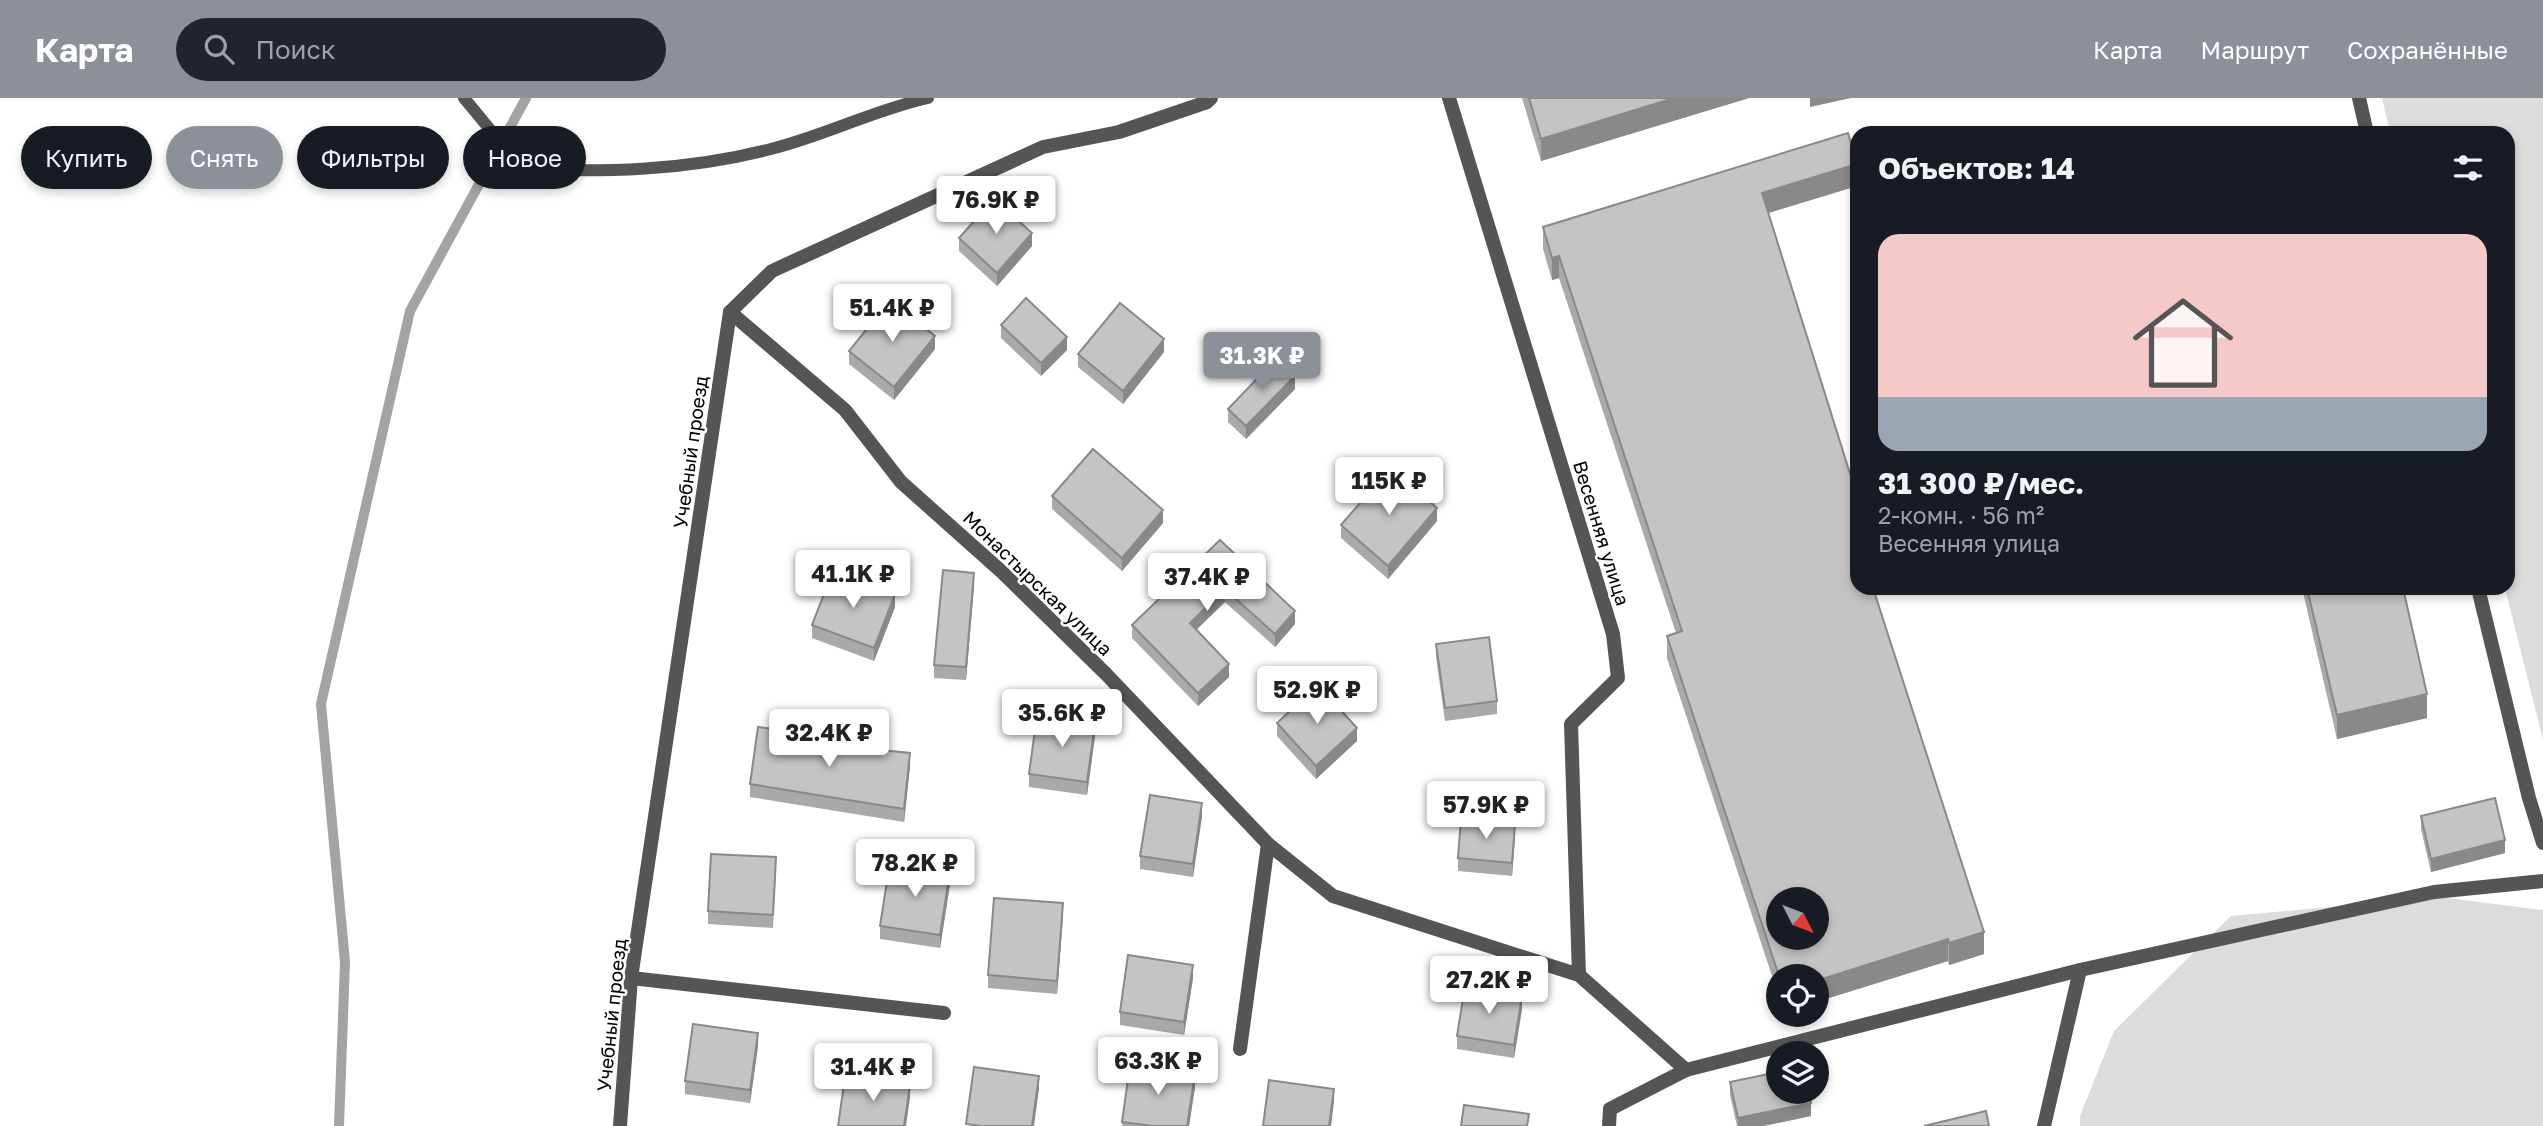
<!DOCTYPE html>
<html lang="ru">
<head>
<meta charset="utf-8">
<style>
	body { margin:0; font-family:"Golos Text",sans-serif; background:#20242c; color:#f1f3f6; height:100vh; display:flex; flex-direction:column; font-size:26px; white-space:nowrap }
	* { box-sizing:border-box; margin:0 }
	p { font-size:23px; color:#9ea1a6 }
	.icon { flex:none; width:38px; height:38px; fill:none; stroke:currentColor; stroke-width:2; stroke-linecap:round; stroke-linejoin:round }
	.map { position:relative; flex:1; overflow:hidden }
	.drawer { position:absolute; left:1850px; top:28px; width:665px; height:469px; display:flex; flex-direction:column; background:#171b24; border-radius:21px; box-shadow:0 4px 10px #0003 }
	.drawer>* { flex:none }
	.top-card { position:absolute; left:21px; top:28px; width:665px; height:63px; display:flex; gap:14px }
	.needle { width:46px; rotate:132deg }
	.fabs { position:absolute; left:1766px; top:789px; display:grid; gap:14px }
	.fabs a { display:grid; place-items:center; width:63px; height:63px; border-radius:50%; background:#171b24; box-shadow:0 4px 10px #0003; font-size:35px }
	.price { position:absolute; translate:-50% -60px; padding:0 16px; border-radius:7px; background:#fff; color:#222; font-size:23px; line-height:46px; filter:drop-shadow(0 2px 4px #0008) }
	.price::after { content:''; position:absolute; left:50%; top:42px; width:21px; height:16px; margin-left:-10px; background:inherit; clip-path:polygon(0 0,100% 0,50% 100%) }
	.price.active { background:#8c9099; color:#fff }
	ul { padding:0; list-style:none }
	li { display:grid; align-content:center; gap:14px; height:371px; padding:0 28px }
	li span { display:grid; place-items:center; height:217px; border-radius:21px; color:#555 }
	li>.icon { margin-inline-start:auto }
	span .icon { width:126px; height:126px; fill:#fffc; stroke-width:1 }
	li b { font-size:30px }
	h2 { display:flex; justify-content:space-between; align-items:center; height:84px; padding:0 28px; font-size:30px }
	.pill { padding:0 24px; border-radius:32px; background:#171b24; box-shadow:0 4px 10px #0003; font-size:24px; line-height:63px }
	.pill.active { background:#8c9099; color:#fff }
	header { display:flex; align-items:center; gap:42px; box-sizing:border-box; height:98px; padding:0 35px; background:#8c9099; color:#fff }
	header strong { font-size:33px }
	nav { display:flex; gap:38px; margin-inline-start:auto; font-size:24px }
	.search { width:490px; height:63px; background:#20242c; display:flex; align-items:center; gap:18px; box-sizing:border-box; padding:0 24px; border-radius:38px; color:#9ea1a6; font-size:26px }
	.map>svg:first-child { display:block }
</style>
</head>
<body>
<header>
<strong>Карта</strong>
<div class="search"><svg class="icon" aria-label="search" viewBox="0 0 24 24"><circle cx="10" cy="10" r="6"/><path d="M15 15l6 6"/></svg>Поиск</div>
<nav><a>Карта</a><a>Маршрут</a><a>Сохранённые</a></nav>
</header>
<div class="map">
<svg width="2543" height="1028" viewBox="0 0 2543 1028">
	<rect width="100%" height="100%" fill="#fff"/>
	<g fill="#dcdcdc">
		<polygon points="2382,0 2543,0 2543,642 2505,490 2508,490 2508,35 2390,35"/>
		<polygon points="2439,799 2543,812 2543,1028 2080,1028 2080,1018 2114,933 2231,818"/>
	</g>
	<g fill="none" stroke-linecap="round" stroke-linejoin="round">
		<polyline stroke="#a3a3a3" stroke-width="10" points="339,1028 345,864 321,606 410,213 526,0"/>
		<path stroke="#555" stroke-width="12" d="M464,0L502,46L512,71C602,74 683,74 771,51C824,38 874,12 928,0"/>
		<g stroke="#555" stroke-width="14">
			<polyline points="1449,0 1613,536 1618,580 1571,626 1579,877"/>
			<polyline points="2359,0 2367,35"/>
			<polyline points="730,214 845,312 901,384 1002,474 1106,576 1268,746 1333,798 1579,877 1686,972"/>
			<polyline points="2478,490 2529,700 2543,745"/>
			<polyline points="631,880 944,915"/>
			<polyline points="1240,951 1268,746"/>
			<polyline points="620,1028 631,880 730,214 772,173 1043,49 1119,34 1207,4 1211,0"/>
			<polyline points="1609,1028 1610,1011 1686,972 2080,872 2434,794 2543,783"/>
			<polyline points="2044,1028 2080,872"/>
		</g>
	</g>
	<g fill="#a9a9a9">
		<polygon points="1522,0 1749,0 1541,63"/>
		<polygon points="1857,88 1768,115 1857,490 1984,856 1949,867 1948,863 1816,904 1816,878 1778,878 1778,896 1667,560 1667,538 1676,535 1559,180 1552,182 1543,151 1543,129"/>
		<polygon points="959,140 1032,148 997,188 959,153"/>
		<polygon points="1001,227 1067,252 1041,278 1001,240"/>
		<polygon points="935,251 894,302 849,266 849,253"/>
		<polygon points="1164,254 1123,306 1078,269 1078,256"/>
		<polygon points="1295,291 1246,341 1228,324 1228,311"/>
		<polygon points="1052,398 1163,425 1122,473 1052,411"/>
		<polygon points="1437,423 1388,481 1341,440 1341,427"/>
		<polygon points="1220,442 1295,526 1275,549 1225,504 1196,531 1229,579 1198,608 1132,540 1132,527"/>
		<polygon points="974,488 966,582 934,580 934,567"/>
		<polygon points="2302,490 2403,490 2427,620 2337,641"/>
		<polygon points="895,509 874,563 812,540 812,527"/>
		<polygon points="1436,546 1497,603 1497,616 1445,623 1436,559"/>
		<polygon points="1277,625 1357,643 1316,681 1277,638"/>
		<polygon points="1095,638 1087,697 1029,689 1029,676"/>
		<polygon points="823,646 910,668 904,724 750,699 750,686"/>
		<polygon points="1202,718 1193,779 1140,771 1140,758"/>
		<polygon points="2421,718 2505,755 2431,774 2421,731"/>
		<polygon points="1515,739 1512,778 1458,773 1458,760"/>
		<polygon points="776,772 773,830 708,826 708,813"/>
		<polygon points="950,786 940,850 880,841 880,828"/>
		<polygon points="1063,818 1057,896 988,890 988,877"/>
		<polygon points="1193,880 1184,937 1120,927 1120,914"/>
		<polygon points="1522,911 1514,960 1457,951 1457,938"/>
		<polygon points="758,948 750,1005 685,996 685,983"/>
		<polygon points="1730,984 1811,1018 1763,1028 1737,1028 1730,997"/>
		<polygon points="1195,989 1189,1028 1122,1028 1122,1024"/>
	</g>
	<g fill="#898989">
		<polygon points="1674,0 1749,0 1541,63 1541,41"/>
		<polygon points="1810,0 1851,0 1810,9"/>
		<polygon points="1857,66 1857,88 1762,117 1762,95"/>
		<polygon points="1032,135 1032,148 997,188 997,175"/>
		<polygon points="1559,158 1559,180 1552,182 1552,160"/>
		<polygon points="935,238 935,251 894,302 894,289"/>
		<polygon points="1067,239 1067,252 1041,278 1041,265"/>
		<polygon points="1164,241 1164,254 1123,306 1123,293"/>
		<polygon points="1295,278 1295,291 1246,341 1246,328"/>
		<polygon points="1437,410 1437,423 1388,481 1388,468"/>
		<polygon points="1163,412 1163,425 1122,473 1122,460"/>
		<polygon points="974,475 974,488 966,582 966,569"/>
		<polygon points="1225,491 1225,504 1190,538 1190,525"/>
		<polygon points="895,496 895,509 874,563 874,550"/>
		<polygon points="1295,513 1295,526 1275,549 1275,536"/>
		<polygon points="1229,566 1229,579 1198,608 1198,595"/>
		<polygon points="2427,596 2427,620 2337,641 2337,617"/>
		<polygon points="1095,625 1095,638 1087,697 1087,684"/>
		<polygon points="1357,630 1357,643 1316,681 1316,668"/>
		<polygon points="910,655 910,668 904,724 904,711"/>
		<polygon points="1202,705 1202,718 1193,779 1193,766"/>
		<polygon points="1515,726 1515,739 1512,778 1512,765"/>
		<polygon points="2505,742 2505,755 2431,774 2431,761"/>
		<polygon points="950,773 950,786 940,850 940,837"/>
		<polygon points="1063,805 1063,818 1057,896 1057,883"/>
		<polygon points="1984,834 1984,856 1949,867 1949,845"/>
		<polygon points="1948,841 1948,863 1816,904 1816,883"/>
		<polygon points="1193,867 1193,880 1184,937 1184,924"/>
		<polygon points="1522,898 1522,911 1514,960 1514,947"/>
		<polygon points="758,935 758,948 750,1005 750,992"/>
		<polygon points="1195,976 1195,989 1189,1028 1187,1028"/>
		<polygon points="1039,978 1039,991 1034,1028 1032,1028"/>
		<polygon points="910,987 910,1000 906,1028 904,1028"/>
		<polygon points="1334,991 1334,1004 1331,1028 1329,1028"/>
		<polygon points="1811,1005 1811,1018 1763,1028 1738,1028 1738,1020"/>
	</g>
	<g fill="#c4c4c4" stroke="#898989" stroke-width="2" fill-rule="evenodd">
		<polygon points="1529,0 1674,0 1541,41"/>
		<path d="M1848,35L1857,66L1762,95L1857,398V490H1873L1984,834L1949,845L1948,841L1816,883V878H1779L1667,538L1682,533L1559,158L1552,160L1543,129ZM1778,802H1816V840H1778Z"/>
		<polygon points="994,101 1032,135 997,175 959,140"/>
		<polygon points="1026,200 1067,239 1041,265 1001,227"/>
		<polygon points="890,202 935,238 894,289 849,253"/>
		<polygon points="1120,205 1164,241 1123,293 1078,256"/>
		<polygon points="1277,260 1295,278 1246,328 1228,311"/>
		<polygon points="1093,351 1163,412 1122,460 1052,398"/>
		<polygon points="1390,370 1437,410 1388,468 1341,427"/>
		<polygon points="1220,442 1295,513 1275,536 1225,491 1190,525 1229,566 1198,595 1132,527"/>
		<polygon points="943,472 974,475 966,569 934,567"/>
		<polygon points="833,473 895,496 874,550 812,527"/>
		<polygon points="2307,490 2403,490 2427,596 2337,617"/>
		<polygon points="1489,539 1497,603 1445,610 1436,546"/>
		<polygon points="1318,587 1357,630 1316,668 1277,625"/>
		<polygon points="1037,617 1095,625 1087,684 1029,676"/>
		<polygon points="758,629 823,638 822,646 910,655 904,711 750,686"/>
		<polygon points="1150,697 1202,705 1193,766 1140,758"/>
		<polygon points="2495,700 2505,742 2431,761 2421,718"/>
		<polygon points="1461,721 1515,726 1512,765 1458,760"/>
		<polygon points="711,756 776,759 773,817 708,813"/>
		<polygon points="890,764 950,773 940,837 880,828"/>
		<polygon points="994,800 1063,805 1057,883 988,877"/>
		<polygon points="1128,857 1193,867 1184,924 1120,914"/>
		<polygon points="1465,888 1522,898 1514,947 1457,938"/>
		<polygon points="693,926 758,935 750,992 685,983"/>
		<polygon points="1130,967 1195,976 1187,1028 1153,1028 1122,1024"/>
		<polygon points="974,969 1039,978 1032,1028 981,1028 966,1026"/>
		<polygon points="1778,974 1778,994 1809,994 1811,1005 1738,1020 1730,984"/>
		<polygon points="845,979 910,987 904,1028 838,1028"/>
		<polygon points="1269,982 1334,991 1329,1028 1263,1028"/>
		<polygon points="1464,1007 1529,1016 1527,1028 1461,1028"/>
		<polygon points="1986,1013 1989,1028 1924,1028"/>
	</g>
	<g text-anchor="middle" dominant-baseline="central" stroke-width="5" stroke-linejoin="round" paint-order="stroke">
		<g font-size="19" fill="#000" stroke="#fff">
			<text transform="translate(690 354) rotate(-82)">Учебный проезд</text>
			<text transform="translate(1602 435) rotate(73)">Весенняя улица</text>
			<text transform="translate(1038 485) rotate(44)">Монастырская улица</text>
			<text transform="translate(611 917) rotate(-84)">Учебный проезд</text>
		</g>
	</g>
</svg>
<div class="fabs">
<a><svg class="needle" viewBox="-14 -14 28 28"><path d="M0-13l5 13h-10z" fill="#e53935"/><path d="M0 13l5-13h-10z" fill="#9ea1a6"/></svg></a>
<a><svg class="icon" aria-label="locate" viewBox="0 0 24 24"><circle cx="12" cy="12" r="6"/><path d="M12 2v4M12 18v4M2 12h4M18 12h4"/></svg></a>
<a><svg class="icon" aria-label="layers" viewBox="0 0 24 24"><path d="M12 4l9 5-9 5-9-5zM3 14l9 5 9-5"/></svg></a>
</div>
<b class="price" style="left:996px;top:138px">76.9K ₽</b>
<b class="price" style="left:892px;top:246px">51.4K ₽</b>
<b class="price active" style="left:1262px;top:294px">31.3K ₽</b>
<b class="price" style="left:1389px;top:419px">115K ₽</b>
<b class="price" style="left:853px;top:512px">41.1K ₽</b>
<b class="price" style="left:1207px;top:515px">37.4K ₽</b>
<b class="price" style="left:1317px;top:628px">52.9K ₽</b>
<b class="price" style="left:1062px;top:651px">35.6K ₽</b>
<b class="price" style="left:829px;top:671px">32.4K ₽</b>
<b class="price" style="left:1486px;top:743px">57.9K ₽</b>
<b class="price" style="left:915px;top:801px">78.2K ₽</b>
<b class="price" style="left:1489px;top:918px">27.2K ₽</b>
<b class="price" style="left:1158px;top:999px">63.3K ₽</b>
<b class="price" style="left:873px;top:1005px">31.4K ₽</b>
<div class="top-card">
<a class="pill">Купить</a>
<a class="pill active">Снять</a>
<a class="pill">Фильтры</a>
<a class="pill">Новое</a>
</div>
<section class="drawer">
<h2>Объектов: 14<svg class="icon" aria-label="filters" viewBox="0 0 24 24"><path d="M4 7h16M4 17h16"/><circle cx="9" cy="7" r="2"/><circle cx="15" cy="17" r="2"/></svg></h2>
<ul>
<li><span style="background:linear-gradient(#f6c9c9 75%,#9aa5b1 0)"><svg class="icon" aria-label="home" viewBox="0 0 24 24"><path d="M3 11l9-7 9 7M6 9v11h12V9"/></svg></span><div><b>31 300 ₽/мес.</b><p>2-комн. · 56 m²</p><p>Весенняя улица</p></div></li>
</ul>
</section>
</div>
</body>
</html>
